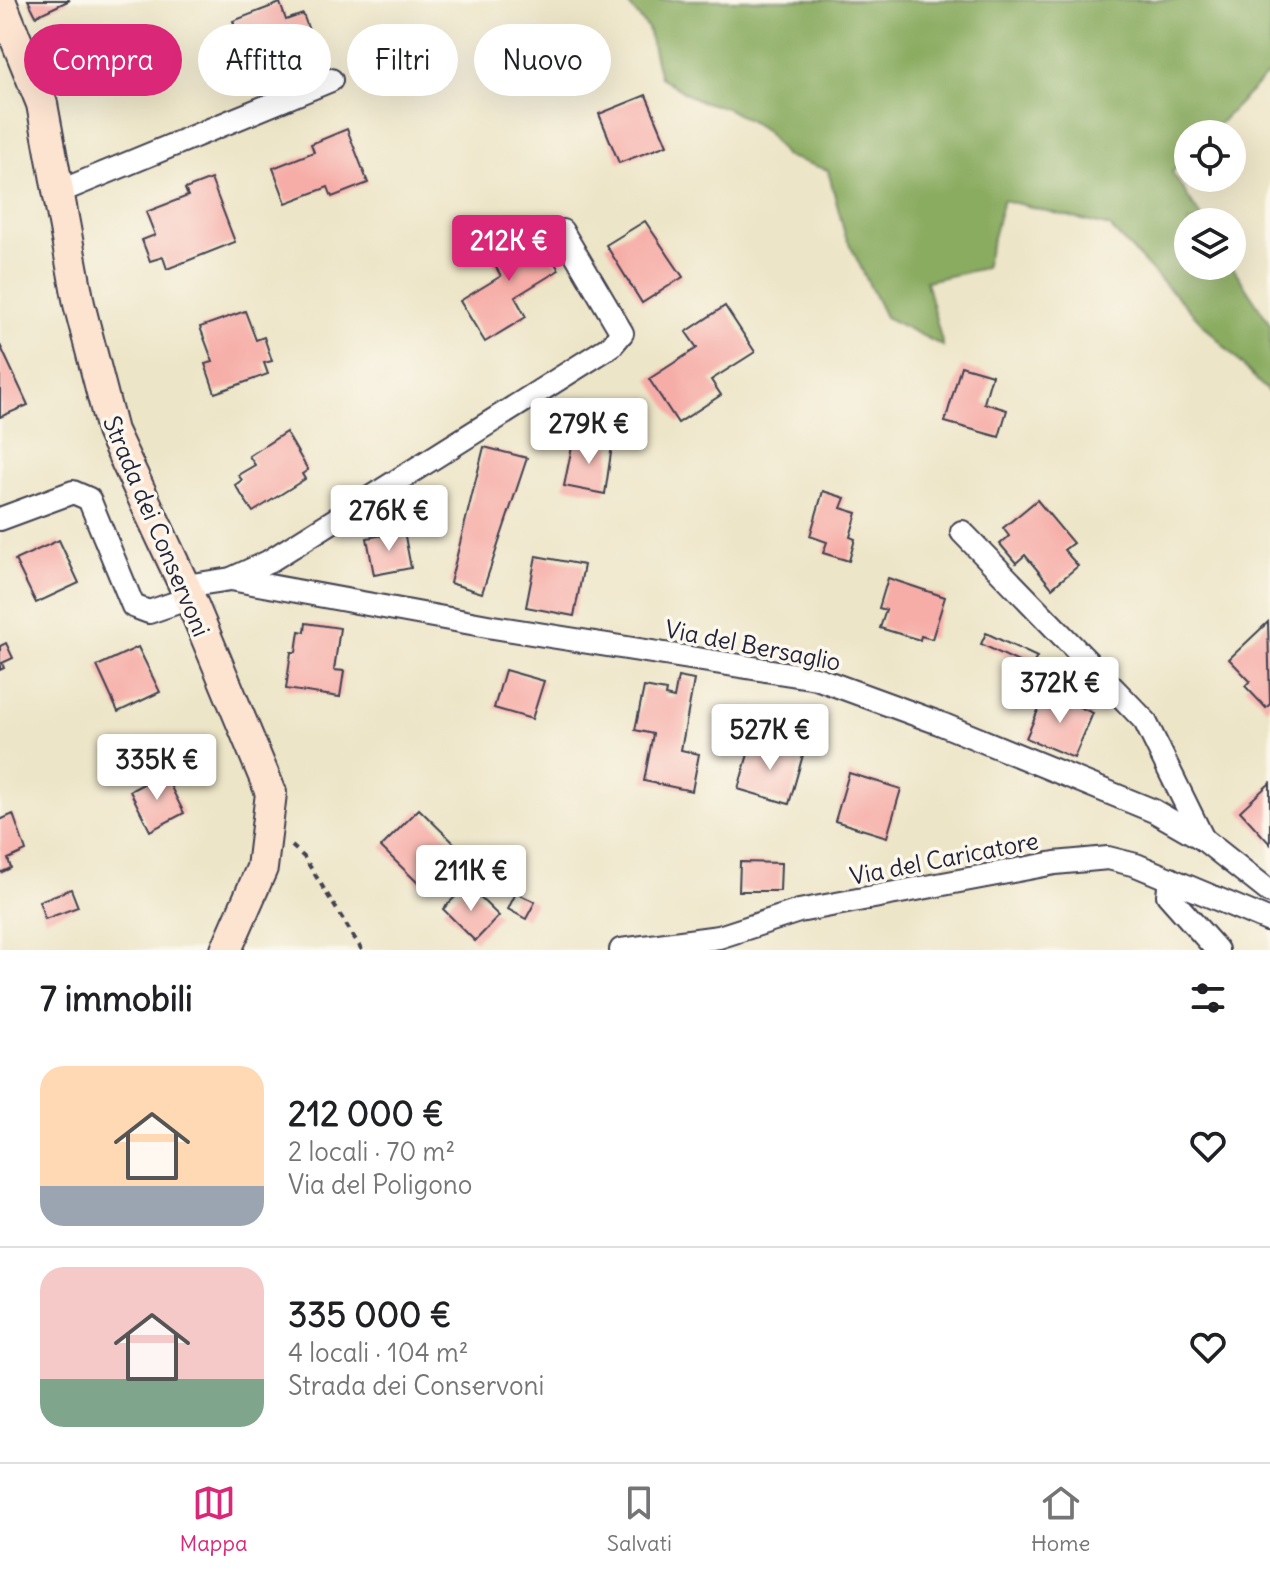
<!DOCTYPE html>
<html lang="it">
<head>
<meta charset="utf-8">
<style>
	body { margin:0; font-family:Delius,sans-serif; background:#f2f2f2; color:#202124; height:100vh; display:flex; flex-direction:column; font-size:30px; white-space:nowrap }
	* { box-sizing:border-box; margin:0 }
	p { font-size:26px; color:#757577 }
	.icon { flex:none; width:44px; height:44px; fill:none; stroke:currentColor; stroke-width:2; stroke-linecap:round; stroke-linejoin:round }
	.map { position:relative; height:950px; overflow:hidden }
	.side { display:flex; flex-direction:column; background:#fff; flex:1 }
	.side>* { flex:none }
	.guide { position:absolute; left:24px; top:24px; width:800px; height:72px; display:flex; gap:16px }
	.controls { position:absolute; left:1174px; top:120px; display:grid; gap:16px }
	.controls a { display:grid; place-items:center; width:72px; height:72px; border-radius:50%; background:#fff; box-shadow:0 8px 32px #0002; font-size:40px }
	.price { position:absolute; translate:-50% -68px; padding:0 18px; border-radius:8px; background:#fff; color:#222; font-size:26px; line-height:52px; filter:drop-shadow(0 2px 4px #0008) }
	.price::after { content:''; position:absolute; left:50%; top:48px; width:24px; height:18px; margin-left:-12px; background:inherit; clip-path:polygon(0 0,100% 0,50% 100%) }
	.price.on { background:#db2777; color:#fff }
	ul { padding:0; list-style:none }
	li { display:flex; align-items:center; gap:24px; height:200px; padding:0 40px }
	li+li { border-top:2px solid #e0e0e0 }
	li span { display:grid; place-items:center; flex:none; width:224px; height:160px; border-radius:24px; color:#555 }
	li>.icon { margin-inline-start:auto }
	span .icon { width:96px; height:96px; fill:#fffc; stroke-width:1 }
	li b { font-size:34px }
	h2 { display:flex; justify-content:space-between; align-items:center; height:96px; padding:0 40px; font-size:34px }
	.chip { padding:0 28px; border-radius:36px; background:#fff; box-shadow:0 8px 32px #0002; font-size:28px; line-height:72px }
	.chip.on { background:#db2777; color:#fff }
	.dock { display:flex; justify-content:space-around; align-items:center; height:112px; border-top:2px solid #e0e0e0; background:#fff; font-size:22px; color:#757577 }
	.dock a { display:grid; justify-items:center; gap:4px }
	.dock .on { color:#db2777 }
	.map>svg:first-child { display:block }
</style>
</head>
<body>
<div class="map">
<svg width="1270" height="950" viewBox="0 0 1270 950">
	<rect width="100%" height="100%" fill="#fbf7ec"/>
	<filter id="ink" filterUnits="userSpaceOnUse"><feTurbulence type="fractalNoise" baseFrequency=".0125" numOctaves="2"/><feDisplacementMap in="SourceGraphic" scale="16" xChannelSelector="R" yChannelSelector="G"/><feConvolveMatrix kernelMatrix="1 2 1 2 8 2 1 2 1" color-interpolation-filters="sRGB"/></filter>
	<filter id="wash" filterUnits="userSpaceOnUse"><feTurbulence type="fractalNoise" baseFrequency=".006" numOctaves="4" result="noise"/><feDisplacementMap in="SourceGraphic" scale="32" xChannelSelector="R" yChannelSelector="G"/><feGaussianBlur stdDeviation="1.8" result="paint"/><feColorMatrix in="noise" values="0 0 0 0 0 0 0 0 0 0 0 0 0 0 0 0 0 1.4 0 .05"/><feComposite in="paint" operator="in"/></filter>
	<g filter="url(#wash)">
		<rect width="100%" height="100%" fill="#ede5c7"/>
		<polygon fill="#8aac60" stroke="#56674e" stroke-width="2" points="625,0 1270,0 1270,72 1209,134 1188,134 1188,156 1172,172 1204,222 1188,222 1188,266 1232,266 1270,324 1270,394 1110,227 1003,200 985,268 926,281 943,346 885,317 845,235 828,170 785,156 765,130 726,108 697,100 660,77 648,29"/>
		<g id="blocks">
			<g fill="#f6ada7">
				<polygon points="28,0 70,0 36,16"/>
				<polygon points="280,3 286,20 303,14 316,50 252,70 233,21"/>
				<polygon points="69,39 78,65 44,77 35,50"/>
				<polygon points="646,95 667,145 619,163 599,114"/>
				<polygon points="347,129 368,183 332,197 328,187 286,203 273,168 314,152 311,144"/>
				<polygon points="211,179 235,242 167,269 163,257 150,261 142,240 155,235 146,212 188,196 185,189"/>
				<polygon points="645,221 683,277 642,303 606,245"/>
				<polygon points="532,225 559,270 515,297 526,317 485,342 460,301 501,276 487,252"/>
				<polygon points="725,306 755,352 711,380 721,395 678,423 649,379 697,348 686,332"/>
				<polygon points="245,311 256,340 264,337 272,361 264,363 268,374 215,393 205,364 213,362 200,327"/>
				<polygon points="0,345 28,405 0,417"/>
				<polygon points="961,366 992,375 984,403 1007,410 999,437 945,422"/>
				<polygon points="286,432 308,470 302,474 305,479 253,512 235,485 242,480 238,475 255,465 249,456"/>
				<polygon points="574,437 612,446 605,494 564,486"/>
				<polygon points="484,447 527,458 482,593 450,583"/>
				<polygon points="823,491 845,498 841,508 857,513 850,537 855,539 849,561 823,553 827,542 810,536"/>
				<polygon points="1037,500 1073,543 1064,550 1078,566 1052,588 1025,555 1016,563 1000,544 1009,536 1003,528"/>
				<polygon points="404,531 411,568 374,575 367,538"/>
				<polygon points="59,540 79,583 36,603 15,560"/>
				<polygon points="536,556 584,565 574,616 526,607"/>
				<polygon points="888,578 945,597 932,639 921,636 920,640 880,628 886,610 879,608"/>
				<polygon points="1268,622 1270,704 1266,708 1245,686 1250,681 1229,659"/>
				<polygon points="306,623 340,628 334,670 344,671 340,697 286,689 291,652 296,652 299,631 305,632"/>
				<polygon points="986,633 1037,657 1031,668 981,644"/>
				<polygon points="6,643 13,658 2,663 4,668 0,670 0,646"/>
				<polygon points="138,647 160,692 118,712 97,666"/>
				<polygon points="505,670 544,681 532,719 494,708"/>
				<polygon points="678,677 694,680 681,750 699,754 692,791 644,781 653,734 635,730 644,687 666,691 665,696 674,698"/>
				<polygon points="1046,692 1093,713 1074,758 1026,738"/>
				<polygon points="752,740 803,755 789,804 738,789"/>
				<polygon points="164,773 184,813 150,831 130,791"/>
				<polygon points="849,773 901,789 887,837 835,821"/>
				<polygon points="1270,783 1270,844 1240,811"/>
				<polygon points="419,809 458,847 420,885 381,847"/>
				<polygon points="13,814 26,851 8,859 11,868 0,873 0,820"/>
				<polygon points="740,862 781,863 780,891 739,891"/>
				<polygon points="467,885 499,916 475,941 443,909"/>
				<polygon points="71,889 78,907 45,919 39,901"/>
				<polygon points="516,893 535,902 526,919 508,909"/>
			</g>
		</g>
	</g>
	<g filter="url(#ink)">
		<use href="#blocks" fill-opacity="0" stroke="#403f50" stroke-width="2"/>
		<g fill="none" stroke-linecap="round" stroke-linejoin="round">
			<defs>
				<g id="street">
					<polyline points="61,191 331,80"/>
					<polyline points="0,519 73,492 89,499 133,606 149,612 190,598"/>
					<polyline points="962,532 1145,721 1203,839"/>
					<polyline points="231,579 493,627 816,678 939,723 1154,811 1203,839 1270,892"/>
					<polyline points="185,586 231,579 268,562 611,346 622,333 562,231"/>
					<polyline points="1170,879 1168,895 1217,950"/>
					<polyline points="621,950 719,937 799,911 1055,863 1108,858 1136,865 1270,921"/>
				</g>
				<polyline id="secondary" points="0,0 42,104 79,304 112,431 190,598 271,793 262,868 226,950"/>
			</defs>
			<use href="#street" stroke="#403f50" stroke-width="26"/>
			<use href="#secondary" stroke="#403f50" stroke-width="34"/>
			<polyline stroke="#403f50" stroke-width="4" stroke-dasharray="6 6" stroke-linecap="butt" points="292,846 304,857 362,950"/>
			<use href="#street" stroke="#fff" stroke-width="22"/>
			<use href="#secondary" stroke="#fde4d1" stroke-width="30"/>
		</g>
	</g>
	<g text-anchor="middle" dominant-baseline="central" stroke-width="7" stroke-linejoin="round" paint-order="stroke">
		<g font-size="24" fill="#22223b" stroke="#fbf7ec">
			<text transform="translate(157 526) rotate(67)">Strada dei Conservoni</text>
			<text transform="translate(753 645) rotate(11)">Via del Bersaglio</text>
			<text transform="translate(944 858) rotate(-11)">Via del Caricatore</text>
		</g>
	</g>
</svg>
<div class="controls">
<a><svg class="icon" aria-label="locate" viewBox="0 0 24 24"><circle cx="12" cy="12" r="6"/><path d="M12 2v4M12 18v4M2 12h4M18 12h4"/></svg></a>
<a><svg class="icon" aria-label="layers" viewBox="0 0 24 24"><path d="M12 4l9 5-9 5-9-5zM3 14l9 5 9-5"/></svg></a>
</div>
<b class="price on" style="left:509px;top:283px">212K €</b>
<b class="price" style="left:589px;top:466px">279K €</b>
<b class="price" style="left:389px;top:553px">276K €</b>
<b class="price" style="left:1060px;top:725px">372K €</b>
<b class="price" style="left:770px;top:772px">527K €</b>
<b class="price" style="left:157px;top:802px">335K €</b>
<b class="price" style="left:471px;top:913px">211K €</b>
<div class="guide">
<a class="chip on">Compra</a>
<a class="chip">Affitta</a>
<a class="chip">Filtri</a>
<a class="chip">Nuovo</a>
</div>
</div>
<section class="side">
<h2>7 immobili<svg class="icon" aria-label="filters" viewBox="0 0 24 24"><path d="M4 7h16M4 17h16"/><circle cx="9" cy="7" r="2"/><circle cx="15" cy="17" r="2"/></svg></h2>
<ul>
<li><span style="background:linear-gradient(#ffd9b3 75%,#9aa5b1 0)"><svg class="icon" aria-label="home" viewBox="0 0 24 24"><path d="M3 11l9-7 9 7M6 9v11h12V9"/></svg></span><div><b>212 000 €</b><p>2 locali · 70 m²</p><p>Via del Poligono</p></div><svg class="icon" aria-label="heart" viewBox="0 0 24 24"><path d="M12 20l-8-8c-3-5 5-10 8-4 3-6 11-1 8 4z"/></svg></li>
<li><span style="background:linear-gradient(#f6c9c9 70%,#7fa58c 0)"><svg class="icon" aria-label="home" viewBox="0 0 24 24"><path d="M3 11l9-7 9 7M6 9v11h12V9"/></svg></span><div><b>335 000 €</b><p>4 locali · 104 m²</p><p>Strada dei Conservoni</p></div><svg class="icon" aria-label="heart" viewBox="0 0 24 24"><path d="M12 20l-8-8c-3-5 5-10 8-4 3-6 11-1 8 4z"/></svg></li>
</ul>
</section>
<nav class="dock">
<a class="on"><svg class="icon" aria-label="map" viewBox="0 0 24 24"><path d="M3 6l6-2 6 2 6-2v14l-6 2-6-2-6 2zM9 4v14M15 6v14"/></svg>Mappa</a>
<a><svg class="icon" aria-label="saved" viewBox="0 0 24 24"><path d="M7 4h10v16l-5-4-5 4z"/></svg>Salvati</a>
<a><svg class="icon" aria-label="home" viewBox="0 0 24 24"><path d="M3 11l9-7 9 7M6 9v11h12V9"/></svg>Home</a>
</nav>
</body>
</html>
